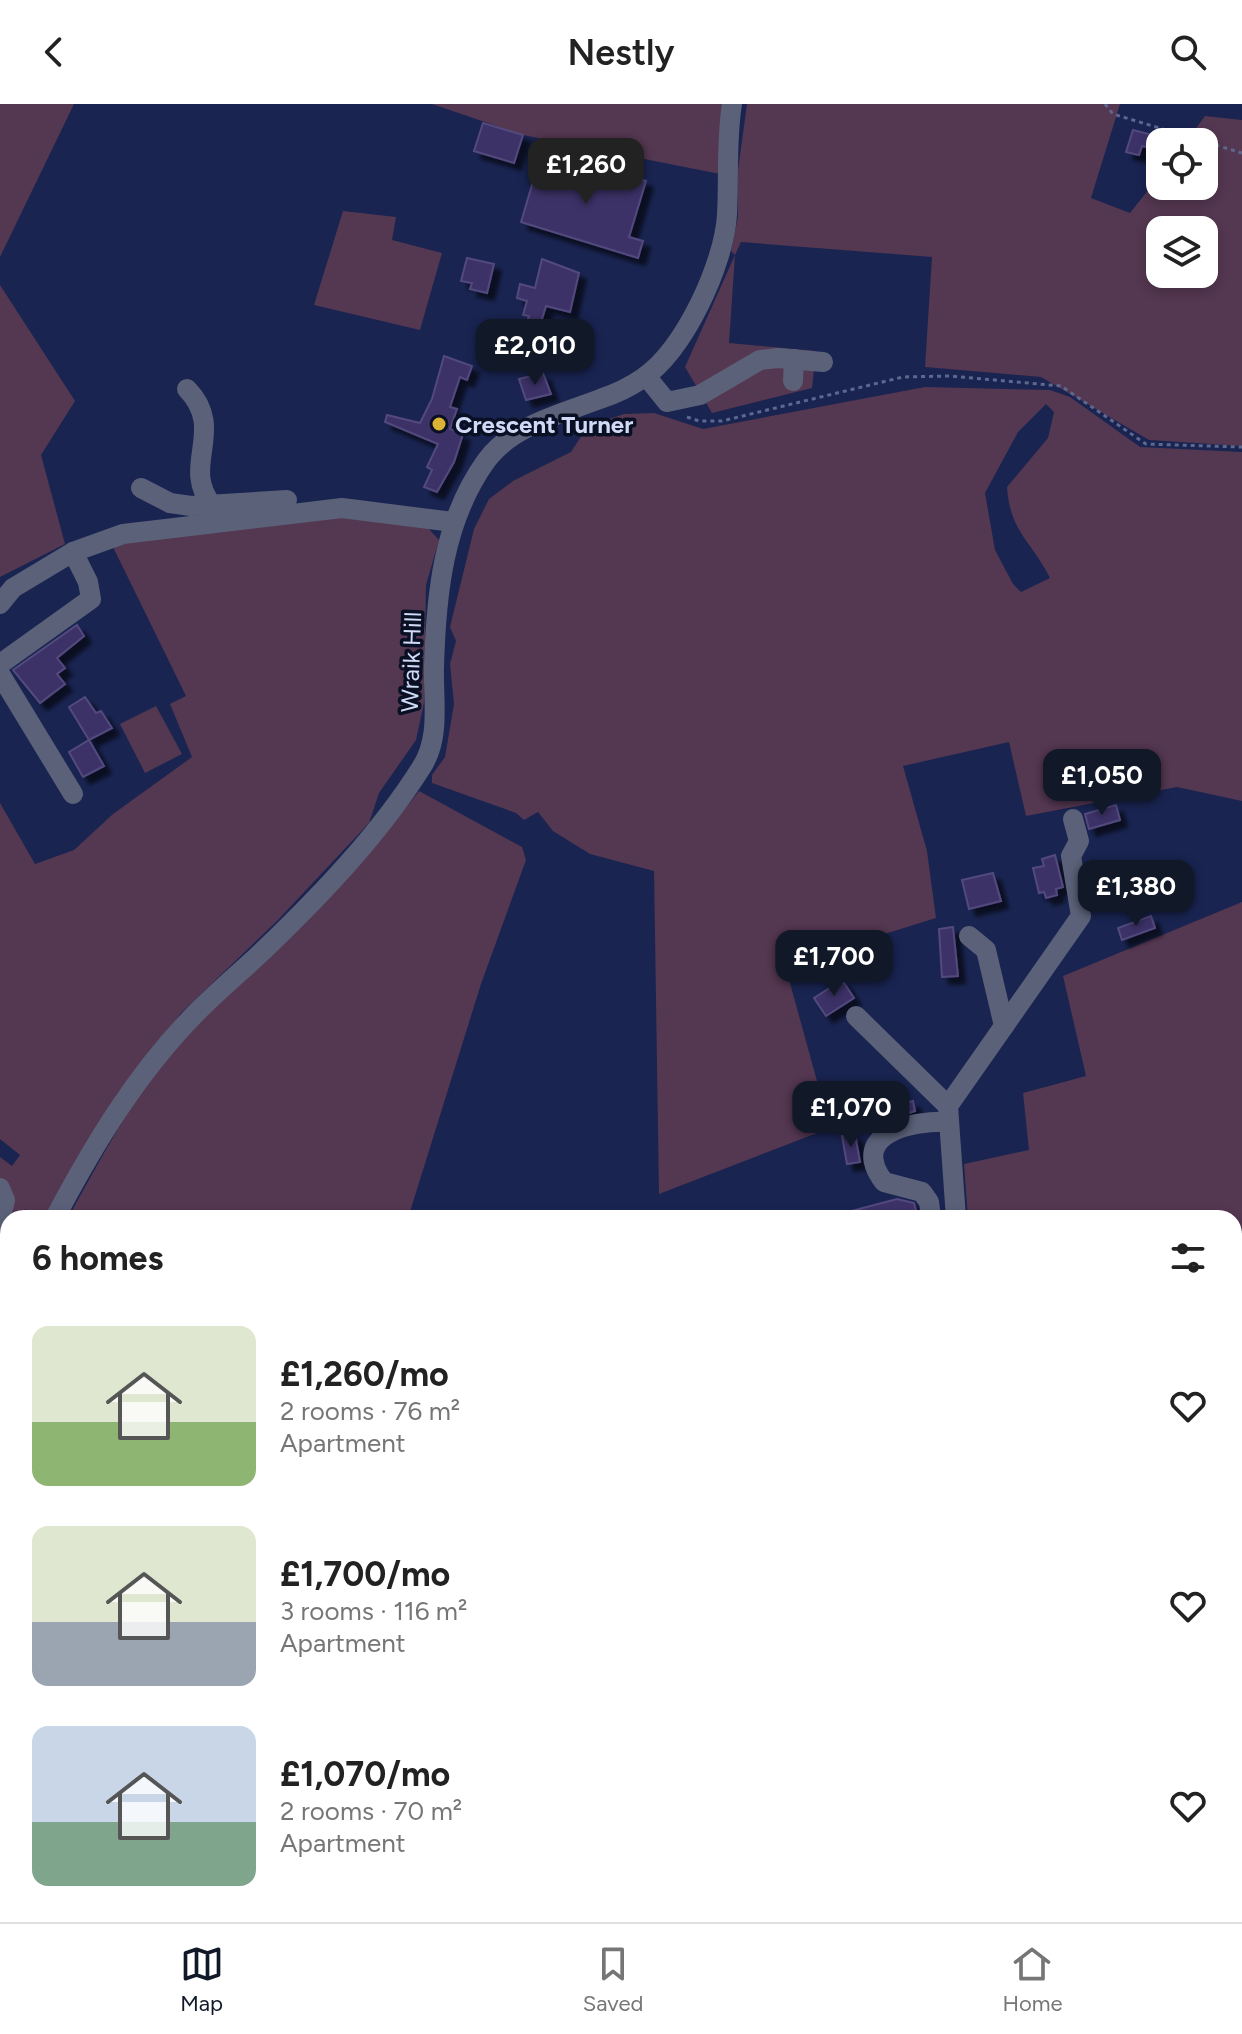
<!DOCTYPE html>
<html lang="en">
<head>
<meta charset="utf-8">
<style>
	body { margin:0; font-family:Figtree,sans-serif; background:#f6f6f6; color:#222; height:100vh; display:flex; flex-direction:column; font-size:30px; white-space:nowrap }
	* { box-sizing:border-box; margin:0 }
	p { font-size:26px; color:#767676 }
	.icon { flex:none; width:44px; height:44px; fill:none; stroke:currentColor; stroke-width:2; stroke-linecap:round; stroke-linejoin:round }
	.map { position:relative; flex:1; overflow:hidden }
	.side { position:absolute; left:0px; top:1106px; width:1242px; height:712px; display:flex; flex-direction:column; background:#fff; border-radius:24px 24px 0 0; box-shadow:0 4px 12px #0003 }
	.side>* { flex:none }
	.controls { position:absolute; left:1146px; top:24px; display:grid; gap:16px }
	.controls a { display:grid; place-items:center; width:72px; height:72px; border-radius:16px; background:#fff; box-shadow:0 4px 12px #0003; font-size:40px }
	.price { position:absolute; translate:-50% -68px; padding:0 18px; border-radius:16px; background:#111827; color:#fff; font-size:26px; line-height:52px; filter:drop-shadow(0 2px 4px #0008) }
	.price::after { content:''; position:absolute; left:50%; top:48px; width:24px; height:18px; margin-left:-12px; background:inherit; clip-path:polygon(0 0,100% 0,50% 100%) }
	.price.active { background:#222; color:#fff }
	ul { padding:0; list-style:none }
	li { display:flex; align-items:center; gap:24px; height:200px; padding:0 32px }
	li span { display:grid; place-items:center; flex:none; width:224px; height:160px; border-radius:16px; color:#555 }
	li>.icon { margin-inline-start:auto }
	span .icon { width:96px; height:96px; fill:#fffc; stroke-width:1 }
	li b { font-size:34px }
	h2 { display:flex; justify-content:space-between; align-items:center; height:96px; padding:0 32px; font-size:34px }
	header { display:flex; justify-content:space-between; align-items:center; height:104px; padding:0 32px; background:#fff; font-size:36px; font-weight:600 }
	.tabs { display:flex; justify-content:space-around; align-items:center; height:112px; border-top:2px solid #e0e0e0; background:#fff; font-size:22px; color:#767676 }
	.tabs a { display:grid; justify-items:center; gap:4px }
	.tabs .active { color:#111827 }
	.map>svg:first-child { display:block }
</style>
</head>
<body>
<header><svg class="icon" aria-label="back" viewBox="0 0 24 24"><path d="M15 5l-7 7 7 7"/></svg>Nestly<svg class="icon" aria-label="search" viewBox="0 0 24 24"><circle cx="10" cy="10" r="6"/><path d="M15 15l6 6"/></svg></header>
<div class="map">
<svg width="1242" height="1818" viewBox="0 0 1242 1818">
	<defs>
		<filter id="shadow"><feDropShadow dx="7" dy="7" stdDeviation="2" flood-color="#0009"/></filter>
	</defs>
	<rect width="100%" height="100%" fill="#192451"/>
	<g fill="#543751" fill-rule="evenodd">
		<polygon points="0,0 74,0 0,153"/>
		<polygon points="432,0 727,0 720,70 523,31"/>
		<path d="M747,0H1120L1091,94L1130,109L1160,71V82H1204V38H1186L1205,12L1242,16V342L1149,336L1041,273L925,263L932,153L741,138L735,151L729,239L816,247L812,284L712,309L685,263L735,151L731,147L738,113V66ZM1160,126H1204V170H1160Z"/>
		<polygon points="343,107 396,113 392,136 442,149 420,226 314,201"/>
		<polygon points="0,181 75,297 41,351 65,440 0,473"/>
		<path d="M925,283L1050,286L1070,293L1140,343L1242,348V697L1177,683L1026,712L1009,638L903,662L927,747L936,814L785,861L830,1024L659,1090L654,767L590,750L553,727L538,708L524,716L516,709L432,679V671L445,653L454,600L450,560L456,537L450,523L474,425L489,395L513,377L571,348L588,322L624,310L654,309L703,325ZM1046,300L1054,308L1048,334L1007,383C1010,428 1031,436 1050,474L1021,488L1013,480L995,446L985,389L1018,328Z"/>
		<polygon points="344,410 428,424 439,436 426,481 424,599 416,636 379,689 369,719 277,817 180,910 46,1114 25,1105 19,1114 8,1114 8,1132 0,1145 0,1053 12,1062 20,1051 0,1035 0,699 35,760 74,746 113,710 192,653 170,600 186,592 112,441"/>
		<polygon points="156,602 182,650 145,669 120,620"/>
		<path d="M419,687L522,743L526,756L481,880L408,1114H68C106,1045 144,973 198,914C270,836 354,772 419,687Z"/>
		<polygon points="1242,798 1242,1696 1234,1695 1234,1114 968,1114 964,1060 1029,1046 1023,989 1086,972 1063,872"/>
		<polygon points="8,1245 8,1605 0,1611 0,1255"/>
		<polygon points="1234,1740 1242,1742 1242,1818 984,1818 980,1810 1234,1810"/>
	</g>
	<g fill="#3c3267" stroke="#524a7d" stroke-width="2" filter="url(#shadow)">
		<polygon points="483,19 523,31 514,59 474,47"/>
		<polygon points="1133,26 1160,33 1160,46 1142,42 1139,51 1126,48"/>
		<polygon points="540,54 598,70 600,64 646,77 629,133 643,137 638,154 521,118"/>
		<polygon points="467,154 494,160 487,189 470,185 472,179 461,177"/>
		<polygon points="542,155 579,169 570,208 546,202 537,231 524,226 529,212 523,211 527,197 517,194 520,180 535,184"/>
		<polygon points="444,252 472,262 467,276 460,273 450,303 457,305 450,325 463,330 454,358 437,388 424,383 432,366 427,363 438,340 385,318 387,311 420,319 432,295"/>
		<polygon points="543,269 551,290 526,296 519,275"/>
		<polygon points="77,521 84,532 57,554 65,564 57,570 65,580 40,599 13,566"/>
		<polygon points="85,593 96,609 101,607 112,624 89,636 69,603"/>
		<polygon points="89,636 104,662 83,673 69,648"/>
		<polygon points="1116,701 1120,716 1089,725 1085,710"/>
		<polygon points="1055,751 1063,783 1056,785 1057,791 1046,794 1044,788 1039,789 1033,764 1044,762 1042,755"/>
		<polygon points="993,769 1001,797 969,805 962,776"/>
		<polygon points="1151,812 1155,824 1122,836 1118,824"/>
		<polygon points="953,823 958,872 942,873 939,825"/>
		<polygon points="842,876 854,894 826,912 814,894"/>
		<polygon points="913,997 915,1007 885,1017 882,1005"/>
		<polygon points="855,1030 860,1058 847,1060 842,1032"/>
		<polygon points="897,1095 914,1099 918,1114 840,1114 840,1110"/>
	</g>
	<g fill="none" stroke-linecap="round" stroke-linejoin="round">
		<g stroke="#5d688f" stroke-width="3" stroke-dasharray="4 4" stroke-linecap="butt">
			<polyline points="1105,0 1113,10 1242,49"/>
			<polyline points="687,313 699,317 722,317 903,273 950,272 1061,282 1146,340 1242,343"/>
			<polyline points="1049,1810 1054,1818"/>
		</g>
		<g stroke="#5a6178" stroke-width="20">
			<polyline points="646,272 667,298 700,291 760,256 778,254 823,258"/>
			<polyline points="793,277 794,255"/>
			<path d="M187,285C227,326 180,362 212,401"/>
			<polyline points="141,384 170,399 191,402 287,396"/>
			<polyline points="0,500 13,484 73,448 123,430 342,404 453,418"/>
			<polyline points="0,560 91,495 88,478 73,448"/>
			<polyline points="0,570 73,690"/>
			<polyline points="969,832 986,846 1004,922"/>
			<polyline points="856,912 948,1002"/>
			<polyline points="0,1084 5,1096 0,1117"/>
			<path d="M55,1114C94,1040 137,969 196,909C219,886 244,865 267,843C323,789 380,729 421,664C441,634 433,597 434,563C436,491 443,417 486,357C511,322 561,310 600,295C615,290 630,283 643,274C685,245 724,160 727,111C729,74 726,37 732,0"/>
			<path d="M931,1114L929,1098L922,1088L884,1078C847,1029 914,1016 949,1018"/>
			<polyline points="956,1114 948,1002 1081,812 1071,752 1079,737 1073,715"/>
			<polyline points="0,1227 8,1211"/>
			<polyline points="0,1657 8,1663"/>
			<polyline points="1234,1713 1242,1713"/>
			<polyline points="181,1810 189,1818"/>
		</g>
	</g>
	<circle fill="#dbb233" stroke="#0a1024" stroke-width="3" cx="439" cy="320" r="8"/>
	<g text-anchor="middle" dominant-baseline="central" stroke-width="7" stroke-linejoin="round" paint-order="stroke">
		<g font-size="24" font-weight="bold" fill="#d0daf7" stroke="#0a1024" text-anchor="start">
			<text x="455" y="320">Crescent Turner</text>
		</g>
		<g font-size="24" fill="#d0daf7" stroke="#0a1024">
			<text transform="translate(411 558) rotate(-88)">Wraik Hill</text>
		</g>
	</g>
</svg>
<div class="controls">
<a><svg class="icon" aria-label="locate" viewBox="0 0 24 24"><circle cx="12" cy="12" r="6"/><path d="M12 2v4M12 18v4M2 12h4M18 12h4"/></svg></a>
<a><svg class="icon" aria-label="layers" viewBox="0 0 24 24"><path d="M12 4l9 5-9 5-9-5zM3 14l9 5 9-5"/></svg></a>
</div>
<b class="price active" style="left:586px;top:102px">£1,260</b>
<b class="price" style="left:535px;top:283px">£2,010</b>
<b class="price" style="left:1102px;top:713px">£1,050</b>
<b class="price" style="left:1136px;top:824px">£1,380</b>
<b class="price" style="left:834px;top:894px">£1,700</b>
<b class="price" style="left:851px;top:1045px">£1,070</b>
<section class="side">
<h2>6 homes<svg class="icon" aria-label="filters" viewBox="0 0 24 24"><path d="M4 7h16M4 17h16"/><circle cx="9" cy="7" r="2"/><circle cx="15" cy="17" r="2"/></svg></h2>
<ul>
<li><span style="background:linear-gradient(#dfe7d0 60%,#8fb573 0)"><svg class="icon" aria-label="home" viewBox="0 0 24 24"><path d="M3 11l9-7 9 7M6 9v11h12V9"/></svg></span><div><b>£1,260/mo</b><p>2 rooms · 76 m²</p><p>Apartment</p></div><svg class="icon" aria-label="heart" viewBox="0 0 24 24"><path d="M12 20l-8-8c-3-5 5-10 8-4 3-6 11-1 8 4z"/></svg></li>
<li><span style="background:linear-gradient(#dfe7d0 60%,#9aa5b1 0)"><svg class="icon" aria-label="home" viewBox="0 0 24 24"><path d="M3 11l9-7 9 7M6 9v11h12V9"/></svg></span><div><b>£1,700/mo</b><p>3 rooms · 116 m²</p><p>Apartment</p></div><svg class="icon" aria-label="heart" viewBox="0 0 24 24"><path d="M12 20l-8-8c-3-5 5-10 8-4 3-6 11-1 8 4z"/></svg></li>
<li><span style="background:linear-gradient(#c9d6e8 60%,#7fa58c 0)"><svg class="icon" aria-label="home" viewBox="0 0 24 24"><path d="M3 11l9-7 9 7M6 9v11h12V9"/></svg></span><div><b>£1,070/mo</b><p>2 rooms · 70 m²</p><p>Apartment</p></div><svg class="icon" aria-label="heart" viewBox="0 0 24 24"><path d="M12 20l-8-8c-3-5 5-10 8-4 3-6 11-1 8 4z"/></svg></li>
</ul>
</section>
</div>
<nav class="tabs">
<a class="active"><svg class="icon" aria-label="map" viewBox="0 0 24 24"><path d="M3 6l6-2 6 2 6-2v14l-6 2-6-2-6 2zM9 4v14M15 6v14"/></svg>Map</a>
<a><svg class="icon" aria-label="saved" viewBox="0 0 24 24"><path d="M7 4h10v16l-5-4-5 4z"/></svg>Saved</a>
<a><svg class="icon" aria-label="home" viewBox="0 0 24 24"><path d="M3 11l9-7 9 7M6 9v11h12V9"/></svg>Home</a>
</nav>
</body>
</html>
